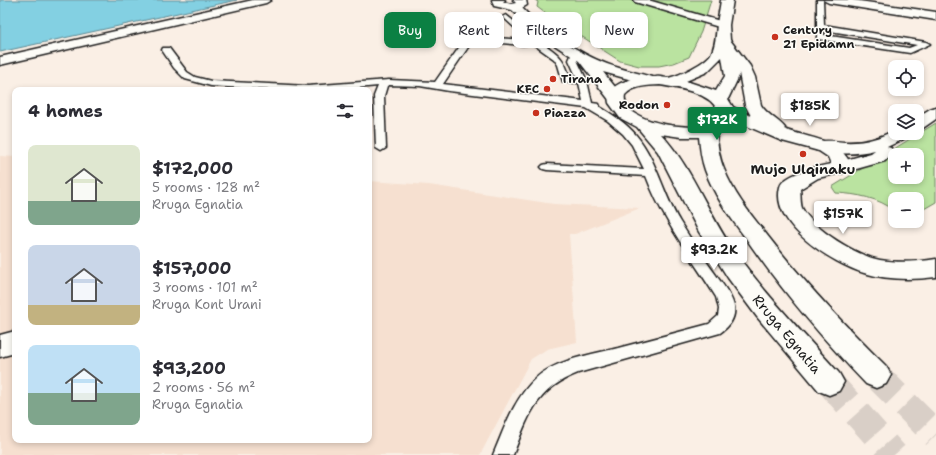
<!DOCTYPE html>
<html lang="en">
<head>
<meta charset="utf-8">
<style>
	body { margin:0; font-family:"Shantell Sans",sans-serif; background:#f7f7f7; color:#2b2b33; height:100vh; display:flex; flex-direction:column; font-size:15px; white-space:nowrap }
	* { box-sizing:border-box; margin:0 }
	p { font-size:13px; color:#7c7c81 }
	.icon { flex:none; width:22px; height:22px; fill:none; stroke:currentColor; stroke-width:2; stroke-linecap:round; stroke-linejoin:round }
	.map { position:relative; flex:1; overflow:hidden }
	.drawer { position:absolute; left:12px; top:87px; width:360px; height:356px; display:flex; flex-direction:column; background:#fff; border-radius:8px; box-shadow:0 2px 6px #0003 }
	.drawer>* { flex:none }
	.top-card { position:absolute; left:384px; top:12px; width:380px; height:36px; display:flex; gap:8px }
	.tools { position:absolute; left:888px; top:60px; display:grid; gap:8px }
	.tools a { display:grid; place-items:center; width:36px; height:36px; border-radius:8px; background:#fff; box-shadow:0 2px 6px #0003; font-size:20px }
	.price { position:absolute; translate:-50% -34px; padding:0 9px; border-radius:4px; background:#fff; color:#222; font-size:13px; line-height:26px; filter:drop-shadow(0 1px 2px #0008) }
	.price::after { content:''; position:absolute; left:50%; top:24px; width:12px; height:9px; margin-left:-6px; background:inherit; clip-path:polygon(0 0,100% 0,50% 100%) }
	.price.on { background:#0b8043; color:#fff }
	ul { padding:0; list-style:none }
	li { display:flex; align-items:center; gap:12px; height:100px; padding:0 16px }
	li span { display:grid; place-items:center; flex:none; width:112px; height:80px; border-radius:8px; color:#555 }
	li>.icon { margin-inline-start:auto }
	span .icon { width:48px; height:48px; fill:#fffc; stroke-width:1 }
	li b { font-size:17px }
	h2 { display:flex; justify-content:space-between; align-items:center; height:48px; padding:0 16px; font-size:17px }
	.chip { padding:0 14px; border-radius:8px; background:#fff; box-shadow:0 2px 6px #0003; font-size:14px; line-height:36px }
	.chip.on { background:#0b8043; color:#fff }
	.map>svg:first-child { display:block }
</style>
</head>
<body>
<div class="map">
<svg width="936" height="455" viewBox="0 0 936 455">
	<rect width="100%" height="100%" fill="#faefe5"/>
	<filter id="ink" filterUnits="userSpaceOnUse"><feTurbulence type="fractalNoise" baseFrequency=".025" numOctaves="2"/><feDisplacementMap in="SourceGraphic" scale="8" xChannelSelector="R" yChannelSelector="G"/><feConvolveMatrix kernelMatrix="1 2 1 2 8 2 1 2 1" color-interpolation-filters="sRGB"/></filter>
	<g filter="url(#ink)">
		<polygon fill="#f6e0d0" points="0,156 15,157 15,440 369,440 369,181 429,185 554,204 640,208 575,234 569,234 577,342 547,349 531,359 480,455 0,455"/>
		<g fill="#bae3a0" stroke="#6b805e" fill-rule="evenodd">
			<polygon points="535,0 711,0 701,32 689,57 674,63 659,66 639,66 620,61 545,13 537,7 538,2"/>
			<path d="M936,123V202L917,213V199H895V211C879,198 857,194 836,193L832,187ZM895,155H917V177H895Z"/>
		</g>
		<polygon fill="#83d0e2" stroke="#5a8893" points="0,0 237,0 0,52"/>
		<g fill="none" stroke-linecap="round" stroke-linejoin="round">
			<g stroke="#d9cfc7" stroke-width="28" stroke-dasharray="28 14" stroke-linecap="butt">
				<polyline points="876,375 936,435"/>
				<polyline points="829,382 894,455"/>
			</g>
			<defs>
				<g id="service">
					<path d="M817,0H823L824,25L926,42L930,44L910,53L817,39ZM824,30L917,45L909,48L824,35Z"/>
					<path d="M506,15L536,39L556,36V40L541,42C558,54 564,57 570,78H577L569,60L573,51H579L580,53L577,60L587,81L592,103L599,104L600,107C613,115 626,123 636,135C657,160 663,194 680,222C691,240 703,257 716,275C722,284 731,294 734,306C736,318 729,327 720,333L578,373C536,389 528,416 513,455H493C504,429 514,398 536,378C555,360 593,354 618,348C649,340 679,332 709,324L718,316L719,309L716,297C691,257 663,221 646,176L547,170L543,169L541,167L543,165L547,164L644,169L632,145L623,134L608,121L586,108L449,91L420,86L389,85L387,86L384,96L386,148L381,151L376,148L374,96L378,86L336,90H278L211,86L185,79L174,68L162,50L163,48H169L187,72L195,77L211,81L308,86L389,80L435,82L465,39L479,37L528,40L504,18L502,17ZM479,41L523,45L533,44L554,59L558,65L563,82L579,83L583,101L443,84L471,43Z"/>
				</g>
				<g id="pedestrian">
					<polygon points="253,0 271,0 266,3 0,65 0,57"/>
					<polygon points="633,0 648,0 727,23 728,25 723,28 719,27 635,2"/>
				</g>
				<g id="minor">
					<path d="M492,0H505L503,2L511,4L516,3L513,0H526L527,5L522,8C540,28 582,55 607,64C623,70 639,73 655,78L657,81L655,84L650,85L603,72L624,98L622,101L616,103L610,101L579,61L536,33L512,10L494,6Z"/>
					<polygon points="823,0 852,0 936,12 936,20 829,3"/>
					<polygon points="15,331 15,353 0,357 0,335"/>
				</g>
				<g id="tertiary">
					<polygon points="936,107 936,119 923,128 917,129 917,117 930,109"/>
					<path d="M895,130V133H911L908,137L887,147L891,148L893,152L885,161L842,173L835,171L832,167L835,163L871,153L875,150C856,155 834,154 816,150L813,146L816,142C825,140 834,141 844,142C863,143 878,139 895,130Z"/>
				</g>
				<path id="secondary" d="M721,0H733L729,25L730,40L750,66L755,77L761,105C767,115 778,119 785,128L784,129C809,139 841,138 852,167L849,171L818,178L800,189C801,195 800,202 802,208C813,229 857,256 880,260C898,263 918,262 936,259V277C912,280 887,280 864,273C834,264 770,225 780,187C783,174 820,166 831,164L828,157L819,151L782,141L733,120L723,130L716,133C718,145 719,158 724,169C733,192 748,211 763,230C801,279 842,323 886,366L891,375L886,384L876,388L866,384C823,339 783,292 747,240C731,218 714,196 705,170C701,159 700,148 699,137H681L661,134C691,166 706,209 730,245C762,291 802,332 839,373L844,382L839,391L829,395L819,391L757,317L728,278L699,232L658,152L637,127L620,118L609,103C604,80 641,77 656,77C660,76 664,78 668,78C679,76 705,63 711,54C716,44 716,35 717,24C718,16 720,8 721,0ZM722,57L725,76L716,91L686,81L707,72ZM739,73L745,105L751,116L733,107L728,99L739,76ZM660,85C679,88 710,92 718,111C717,116 715,121 710,123C692,133 619,122 625,95C634,85 648,86 660,85Z"/>
			</defs>
			<use href="#service" stroke="#1c1c1c" stroke-width="3"/>
			<use href="#pedestrian" stroke="#1c1c1c" stroke-width="3"/>
			<use href="#minor" stroke="#1c1c1c" stroke-width="3"/>
			<use href="#tertiary" stroke="#1c1c1c" stroke-width="3"/>
			<use href="#secondary" stroke="#1c1c1c" stroke-width="3"/>
			<use href="#service" fill="#fdfcf7" fill-rule="evenodd"/>
			<use href="#pedestrian" fill="#fdfcf7" fill-rule="evenodd"/>
			<use href="#minor" fill="#fdfcf7" fill-rule="evenodd"/>
			<use href="#tertiary" fill="#fdfcf7" fill-rule="evenodd"/>
			<use href="#secondary" fill="#fdfcf7" fill-rule="evenodd"/>
		</g>
	</g>
	<g fill="#c8321e" stroke="#fdfcf7" stroke-width="1.5">
		<circle cx="775" cy="37" r="4"/>
		<circle cx="553" cy="79" r="4"/>
		<circle cx="547" cy="89" r="4"/>
		<circle cx="667" cy="105" r="4"/>
		<circle cx="536" cy="113" r="4"/>
		<circle cx="803" cy="154" r="4"/>
	</g>
	<g text-anchor="middle" dominant-baseline="central" stroke-width="3" stroke-linejoin="round" paint-order="stroke">
		<g font-size="12" font-weight="bold" fill="#1c1c1c" stroke="#fdfcf7" text-anchor="start">
			<text x="783" y="30">Century<tspan x="783" dy="14">21 Epidamn</tspan></text>
			<text x="561" y="79">Tirana</text>
			<text x="539" y="89" text-anchor="end">KFC</text>
			<text x="659" y="105" text-anchor="end">Rodon</text>
			<text x="544" y="113">Piazza</text>
		</g>
		<g font-size="14" font-weight="bold" fill="#1c1c1c" stroke="#fdfcf7">
			<text x="803" y="169">Mujo Ulqinaku</text>
		</g>
		<g font-size="14" fill="#1c1c1c" stroke="#fdfcf7">
			<text transform="translate(787 334) rotate(50)">Rruga Egnatia</text>
		</g>
	</g>
</svg>
<div class="tools">
<a><svg class="icon" aria-label="locate" viewBox="0 0 24 24"><circle cx="12" cy="12" r="6"/><path d="M12 2v4M12 18v4M2 12h4M18 12h4"/></svg></a>
<a><svg class="icon" aria-label="layers" viewBox="0 0 24 24"><path d="M12 4l9 5-9 5-9-5zM3 14l9 5 9-5"/></svg></a>
<a>+</a>
<a>−</a>
</div>
<b class="price" style="left:810px;top:127px">$185K</b>
<b class="price on" style="left:717px;top:141px">$172K</b>
<b class="price" style="left:843px;top:235px">$157K</b>
<b class="price" style="left:714px;top:271px">$93.2K</b>
<div class="top-card">
<a class="chip on">Buy</a>
<a class="chip">Rent</a>
<a class="chip">Filters</a>
<a class="chip">New</a>
</div>
<section class="drawer">
<h2>4 homes<svg class="icon" aria-label="filters" viewBox="0 0 24 24"><path d="M4 7h16M4 17h16"/><circle cx="9" cy="7" r="2"/><circle cx="15" cy="17" r="2"/></svg></h2>
<ul>
<li><span style="background:linear-gradient(#dfe7d0 70%,#7fa58c 0)"><svg class="icon" aria-label="home" viewBox="0 0 24 24"><path d="M3 11l9-7 9 7M6 9v11h12V9"/></svg></span><div><b>$172,000</b><p>5 rooms · 128 m²</p><p>Rruga Egnatia</p></div></li>
<li><span style="background:linear-gradient(#c9d6e8 75%,#c2b280 0)"><svg class="icon" aria-label="home" viewBox="0 0 24 24"><path d="M3 11l9-7 9 7M6 9v11h12V9"/></svg></span><div><b>$157,000</b><p>3 rooms · 101 m²</p><p>Rruga Kont Urani</p></div></li>
<li><span style="background:linear-gradient(#bfe0f5 60%,#7fa58c 0)"><svg class="icon" aria-label="home" viewBox="0 0 24 24"><path d="M3 11l9-7 9 7M6 9v11h12V9"/></svg></span><div><b>$93,200</b><p>2 rooms · 56 m²</p><p>Rruga Egnatia</p></div></li>
</ul>
</section>
</div>
</body>
</html>
